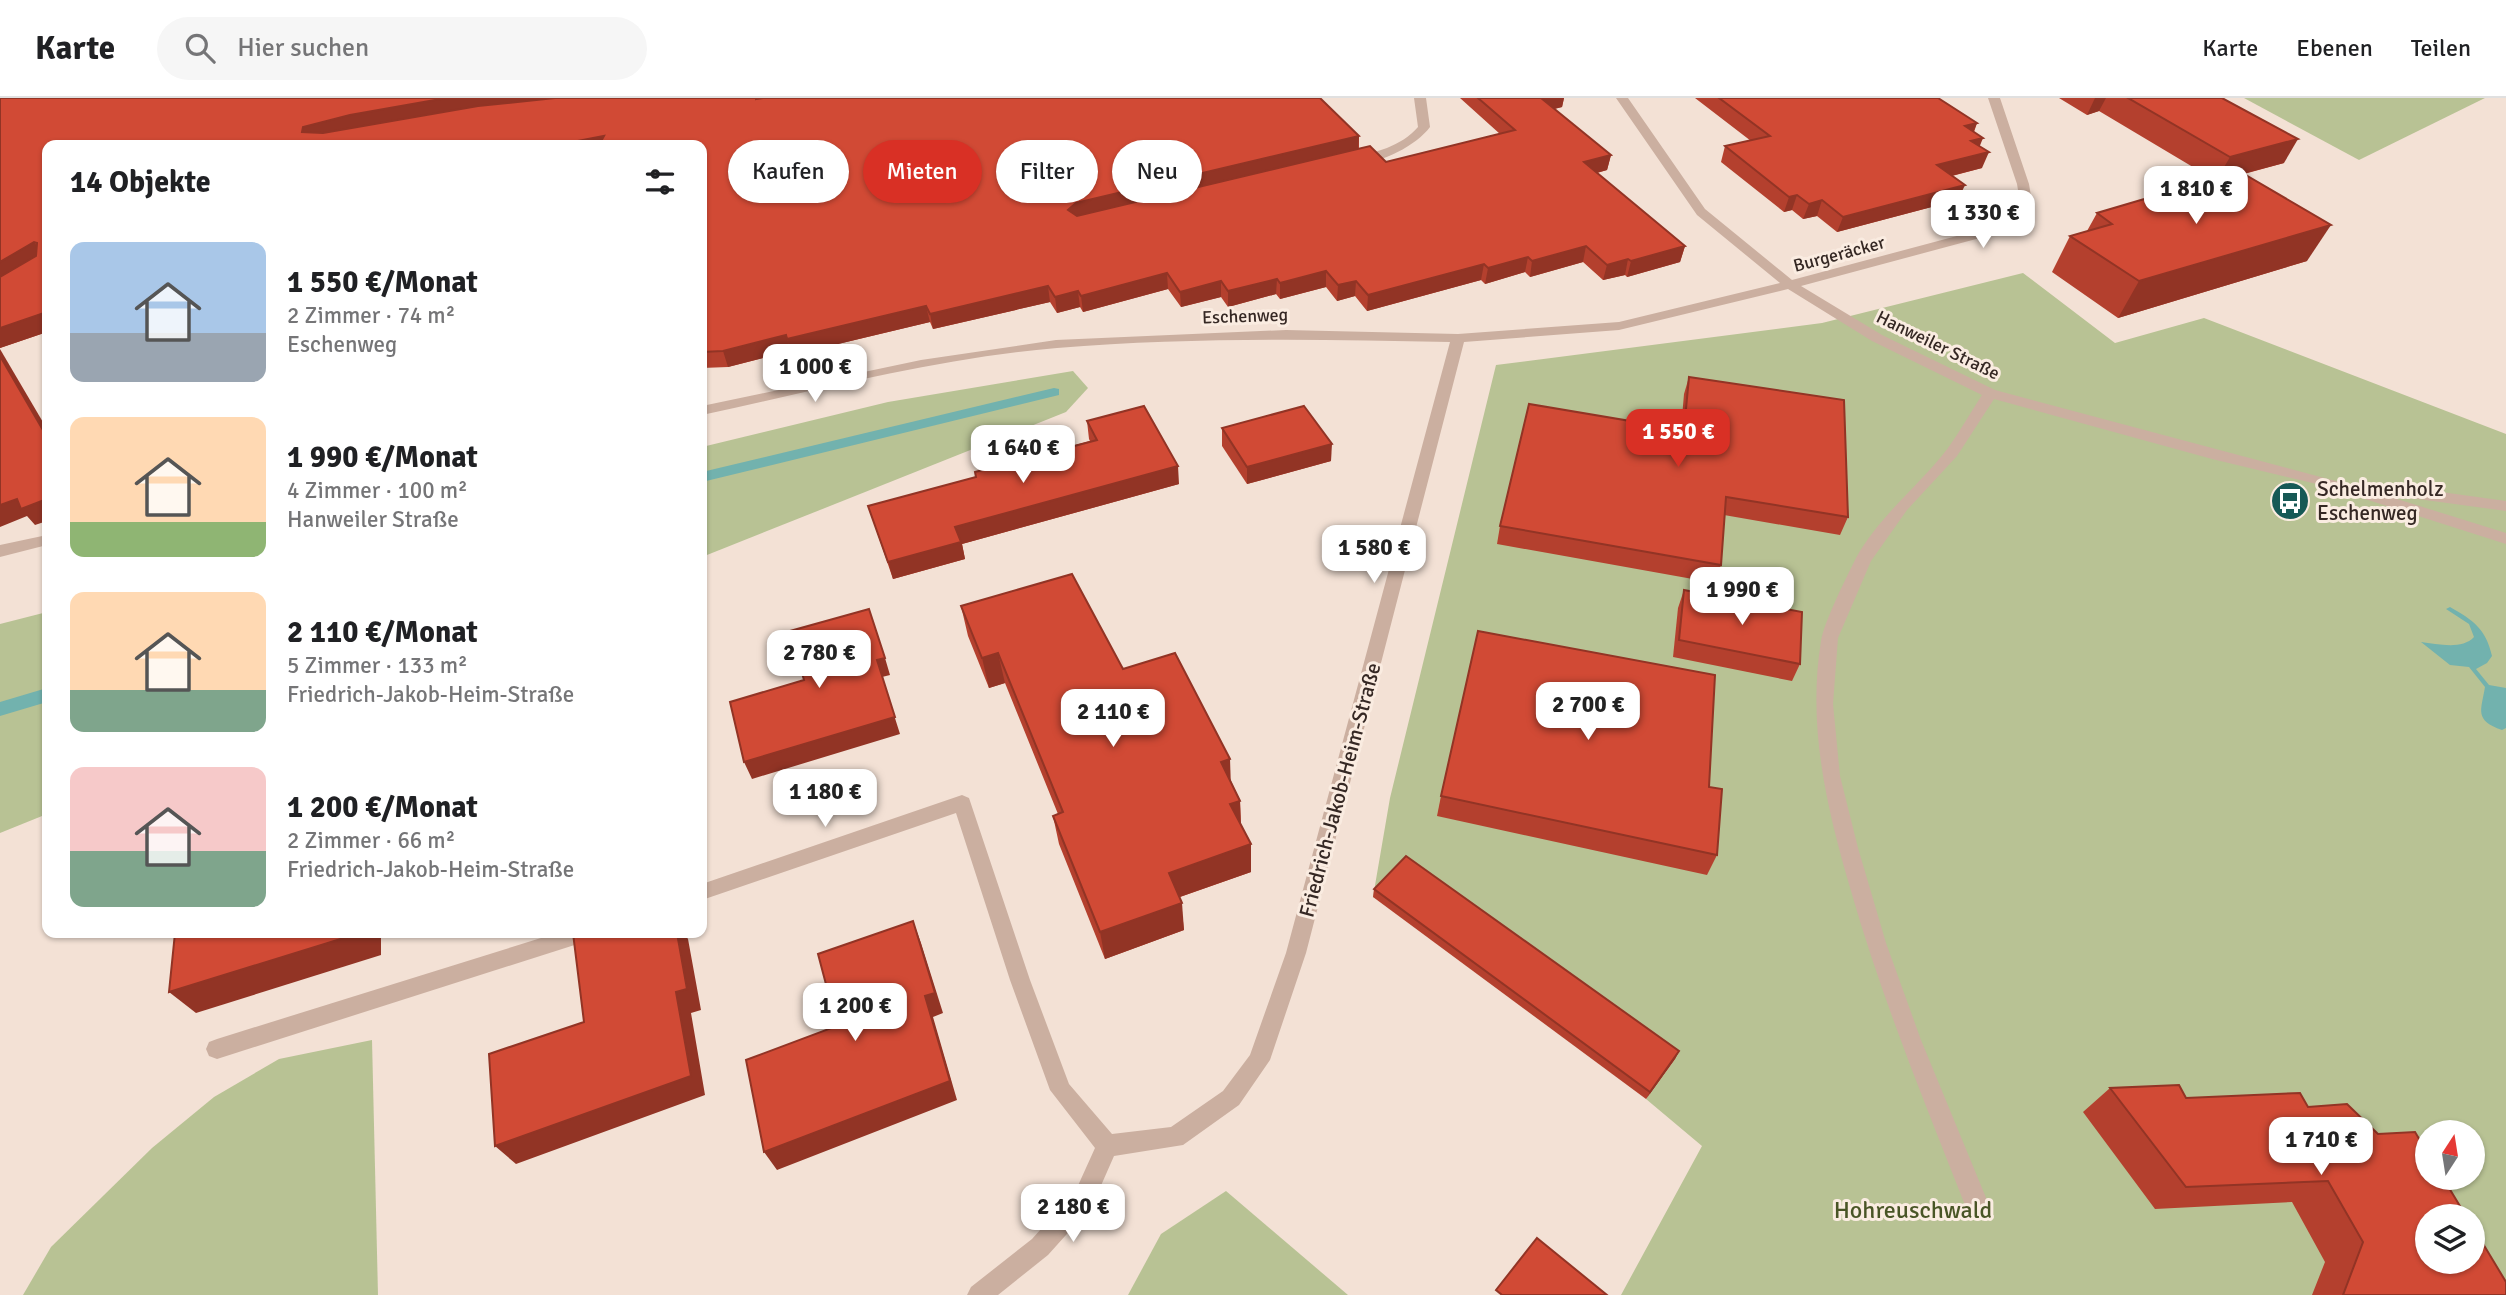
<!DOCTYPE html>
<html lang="de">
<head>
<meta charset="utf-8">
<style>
	body { margin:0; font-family:Signika,sans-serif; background:#f6f6f6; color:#202124; height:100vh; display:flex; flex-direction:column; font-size:26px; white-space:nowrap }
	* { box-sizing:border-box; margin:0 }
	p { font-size:23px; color:#757577 }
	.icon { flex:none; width:38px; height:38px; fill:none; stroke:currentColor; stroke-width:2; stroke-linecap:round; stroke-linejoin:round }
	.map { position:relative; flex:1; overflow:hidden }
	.sheet { position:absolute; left:42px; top:42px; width:665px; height:798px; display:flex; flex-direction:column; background:#fff; border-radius:14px; box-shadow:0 2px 5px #0004 }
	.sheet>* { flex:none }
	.top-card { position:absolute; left:728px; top:42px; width:665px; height:63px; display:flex; gap:14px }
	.needle { width:46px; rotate:12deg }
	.buttons { position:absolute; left:2415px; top:1022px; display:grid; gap:14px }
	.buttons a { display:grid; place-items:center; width:70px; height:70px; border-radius:50%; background:#fff; box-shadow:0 2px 5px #0004; font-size:35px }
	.price { position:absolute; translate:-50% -60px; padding:0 16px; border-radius:14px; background:#fff; color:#222; font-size:23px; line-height:46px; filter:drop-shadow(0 2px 4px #0008) }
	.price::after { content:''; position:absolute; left:50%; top:42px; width:21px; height:16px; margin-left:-10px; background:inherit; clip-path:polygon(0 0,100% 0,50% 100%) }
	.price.on { background:#d93025; color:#fff }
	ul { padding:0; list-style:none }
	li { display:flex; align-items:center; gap:21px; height:175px; padding:0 28px }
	li span { display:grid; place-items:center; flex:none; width:196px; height:140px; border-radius:14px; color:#555 }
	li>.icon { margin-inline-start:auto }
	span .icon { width:84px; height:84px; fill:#fffc; stroke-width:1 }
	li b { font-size:30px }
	h2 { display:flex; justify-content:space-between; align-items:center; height:84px; padding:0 28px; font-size:30px }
	.chip { padding:0 24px; border-radius:32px; background:#fff; box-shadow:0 2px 5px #0004; font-size:24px; line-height:63px }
	.chip.on { background:#d93025; color:#fff }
	header { display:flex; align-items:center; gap:42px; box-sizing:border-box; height:98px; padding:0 35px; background:#fff; border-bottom:2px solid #e0e0e0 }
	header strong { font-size:33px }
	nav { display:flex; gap:38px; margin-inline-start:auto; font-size:24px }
	.search { width:490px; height:63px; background:#f6f6f6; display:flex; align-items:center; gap:18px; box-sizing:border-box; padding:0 24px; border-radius:38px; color:#757577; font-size:26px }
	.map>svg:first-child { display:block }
</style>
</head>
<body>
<header>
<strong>Karte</strong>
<div class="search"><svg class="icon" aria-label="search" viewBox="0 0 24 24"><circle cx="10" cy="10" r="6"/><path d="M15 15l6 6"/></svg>Hier suchen</div>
<nav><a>Karte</a><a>Ebenen</a><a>Teilen</a></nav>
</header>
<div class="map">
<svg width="2506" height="1197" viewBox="0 0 2506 1197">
	<rect width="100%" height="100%" fill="#f3e1d5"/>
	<g fill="#b8c294" fill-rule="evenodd">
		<polygon points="2244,0 2485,0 2359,62"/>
		<path d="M2023,175L2115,245L2204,220L2506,336V1197H1621L1702,1048L1646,1001L1675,961L1373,799L1390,700L1496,267L1822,225ZM2427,1034H2473V1080H2427ZM2427,1118H2473V1164H2427Z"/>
		<polygon points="1073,273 1088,290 1066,314 702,459 702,349 888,304"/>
		<polygon points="47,514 47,716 0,735 0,526"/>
		<polygon points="372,942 378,1197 23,1197 51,1149 152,1050 214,999 279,961"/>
		<polygon points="1226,1093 1348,1197 1128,1197 1161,1136"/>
	</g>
	<path fill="#72b2ae" d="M2450,509C2473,522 2486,531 2492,558L2487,565L2476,571L2489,587L2506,590V630L2502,632C2474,622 2481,613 2485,589L2469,569L2450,567L2421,544C2438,546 2462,552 2474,539L2469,526L2446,511Z"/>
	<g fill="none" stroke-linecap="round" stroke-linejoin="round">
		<g fill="#72b2ae" fill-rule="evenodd">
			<polygon points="1054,290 1059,291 1059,297 702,384 702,374"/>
			<polygon points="47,590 47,604 0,618 0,604"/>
		</g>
		<g fill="#cbafa0" fill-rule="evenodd">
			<path d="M1414,0H1426L1430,29C1415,49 1375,69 1350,65V61C1375,54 1401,49 1418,29Z"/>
			<path d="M1616,0H1628L1705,111L1792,182L1983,131L2010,117L2020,104L2017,86L1988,0H2000L2029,86L2032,104L2018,123L1991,137L1801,188L1882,237L1995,292L2362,390L2364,385L2369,384L2506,403V413L2381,396L2506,435V446L2321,387L2212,361L1994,301L1957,358L1907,412L1871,463L1838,540L1833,606L1840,678L1858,750L1886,845L1921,942L1989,1107L1985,1115L1977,1119L1969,1115L1965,1107C1924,1003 1882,901 1851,793C1827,711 1807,629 1821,543C1824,524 1847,478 1856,460C1880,417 1919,388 1948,350C1960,333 1971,314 1982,297L1872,243L1788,191L1619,232L1464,244L1306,855L1270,962L1239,1007L1183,1047L1114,1058L1092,1108L1048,1157L998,1197H967L971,1189L1032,1141L1076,1092L1095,1050L1050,992L1010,882L956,715L702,802V786L962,697L969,700L1030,882L1069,986L1112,1036L1171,1029L1223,993L1250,957L1286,855L1450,244C1319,241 1188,239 1057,250C938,260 819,292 702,317V308L921,262L1056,242L1286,232L1458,236L1619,224L1780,185L1697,117Z"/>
			<polygon points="47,437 47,447 0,459 0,447"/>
			<polygon points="557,835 594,835 591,841 584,844 217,961 209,958 206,951 209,944 217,941"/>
		</g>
	</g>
	<g fill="#b4402e">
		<polygon points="0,0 1359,38 1359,51 1386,64 1500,36 1460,0 1564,0 1562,9 1554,11 1611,57 1607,72 1597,75 1685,148 1680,164 1627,179 1625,177 1603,182 1583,164 1530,179 1525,174 1485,186 1481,182 1367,213 1355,198 1337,203 1326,189 1280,201 1276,196 1228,209 1221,199 1181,209 1168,191 1083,214 1080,209 1057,215 1050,204 933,231 930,224 792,257 791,253 728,269 702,270 702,47 47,47 47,234 0,250"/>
		<polygon points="1695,0 1938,0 1977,25 1974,34 1980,48 1982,70 1952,78 1958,102 1837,134 1817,118 1803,121 1792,112 1784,114 1721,64 1725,48 1751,43"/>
		<polygon points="2059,0 2222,0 2284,65 2244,76 2307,163 2118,220 2052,174 2070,138 2087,133 2097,115 2213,81 2099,13 2087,17"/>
		<polygon points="1689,279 1848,419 1840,437 1724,417 1721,467 1715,485 1497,446 1500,428 1681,331 1684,296"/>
		<polygon points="1087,323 1179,386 962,446 965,461 893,481 868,408 976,379 975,374 1090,343 1089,341"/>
		<polygon points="1222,330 1331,363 1247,386 1222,348"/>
		<polygon points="1684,492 1800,566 1792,583 1673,559 1678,510"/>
		<polygon points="961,508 1123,571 1231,683 1240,703 1241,726 1251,774 1180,799 1184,832 1105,861 1059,746 1053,718 1058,716 1005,585 989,590 968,538"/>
		<polygon points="1709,689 1717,757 1707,777 1437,718 1441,698"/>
		<polygon points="1374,791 1679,953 1675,961 1646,1001 1373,799"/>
		<polygon points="2110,990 2186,1000 2308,1009 2506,1197 2312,1197 2325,1164 2292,1104 2155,1111 2083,1014"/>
	</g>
	<g fill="#923425">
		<polygon points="449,0 594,0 311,44 302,34 303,29 350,17 435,2"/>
		<polygon points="1541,0 1564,0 1562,9 1538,15"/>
		<polygon points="2095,0 2106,0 2099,13 2087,17"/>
		<polygon points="1977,25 1971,40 1965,28"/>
		<polygon points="604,38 607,47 557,47"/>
		<polygon points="1359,38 1358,53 1077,120 1068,112 1076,105"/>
		<polygon points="1983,40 1977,55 1971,43"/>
		<polygon points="2298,41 2284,65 2216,83 2230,59"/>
		<polygon points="1989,54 1982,70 1931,83 1937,67"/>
		<polygon points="1611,57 1607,72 1581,79 1584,64"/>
		<polygon points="1965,87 1958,102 1837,134 1843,119"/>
		<polygon points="1797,97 1792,112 1784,114 1789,99"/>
		<polygon points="1822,102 1817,118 1803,121 1809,106"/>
		<polygon points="2331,127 2307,163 2118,220 2139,183"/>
		<polygon points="34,144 46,160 0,187 0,164"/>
		<polygon points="1586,148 1583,164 1530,179 1532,163"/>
		<polygon points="1685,148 1680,164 1627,179 1631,163"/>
		<polygon points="1528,159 1525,174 1485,186 1488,170"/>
		<polygon points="1628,161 1625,177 1603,182 1607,167"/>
		<polygon points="1484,166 1481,182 1367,213 1368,197"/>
		<polygon points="1326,173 1326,189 1280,201 1280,185"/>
		<polygon points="1167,175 1168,191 1083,214 1081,198"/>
		<polygon points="1277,181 1276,196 1228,209 1228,193"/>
		<polygon points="1221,183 1221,199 1181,209 1180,194"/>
		<polygon points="1356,183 1355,198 1337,203 1338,187"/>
		<polygon points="1048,188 1050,204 933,231 930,216"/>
		<polygon points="1078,193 1080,209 1057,215 1055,199"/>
		<polygon points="926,208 930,224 792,257 787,241"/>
		<polygon points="47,214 47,234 0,250 0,230"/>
		<polygon points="786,237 791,253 728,269 723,253"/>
		<polygon points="0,251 47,331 47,339 0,258"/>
		<polygon points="1332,346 1331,363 1247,386 1247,369"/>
		<polygon points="1178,368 1179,386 962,446 965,461 893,481 888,464 955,429"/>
		<polygon points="17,401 47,401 47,423 35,427 27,418 0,429 0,407"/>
		<polygon points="998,555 1005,585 989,590 982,560"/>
		<polygon points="885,560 890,577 882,579 900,636 752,681 744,664 877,562"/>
		<polygon points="1230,661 1231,690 1221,664"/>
		<polygon points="1240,703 1241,731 1230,706"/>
		<polygon points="1251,746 1251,774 1171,802 1169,775"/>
		<polygon points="1182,805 1184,832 1105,861 1100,834"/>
		<polygon points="913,823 921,845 943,915 933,919 957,1002 777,1072 764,1054 925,898"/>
		<polygon points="360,835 381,835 381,857 196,915 169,894"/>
		<polygon points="677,835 684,835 688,841 701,912 691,915 705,997 516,1066 495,1048 676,894"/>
		<polygon points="1679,953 1675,961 1646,1001 1650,994"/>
	</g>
	<g fill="#d14a35" stroke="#923425" stroke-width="2">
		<polygon points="0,0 449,0 435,2 350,17 303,29 302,34 323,35 478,8 555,0 756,0 756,1 763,0 1320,0 1359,38 1076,105 1068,112 1077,118 1370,48 1386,64 1515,32 1478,0 1541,0 1611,57 1584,64 1685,148 1631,163 1628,161 1607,167 1586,148 1532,163 1528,159 1488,170 1484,166 1368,197 1356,183 1338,187 1326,173 1280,185 1277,181 1228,193 1221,183 1180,194 1167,175 1081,198 1078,193 1055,199 1048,188 930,216 926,208 787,241 786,237 723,253 702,254 702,47 599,47 604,38 557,47 47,47 47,214 0,230 0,179 36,158 37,145 34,144 0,164"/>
		<polygon points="1719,0 1938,0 1977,25 1965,28 1983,40 1971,43 1989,54 1937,67 1965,87 1843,119 1822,102 1809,106 1797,97 1789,99 1725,48 1770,38"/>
		<polygon points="2128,0 2222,0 2298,41 2230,59"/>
		<polygon points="2239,73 2331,127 2139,183 2070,138 2112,126 2097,115"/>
		<polygon points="0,258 47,339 47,401 21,411 17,401 0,407"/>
		<polygon points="1689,279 1844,302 1848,419 1726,399 1721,467 1500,428 1529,306 1684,332"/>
		<polygon points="1144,308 1178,368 955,429 961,444 888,464 868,408 976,379 975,374 1097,342 1087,323"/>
		<polygon points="1304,308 1332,346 1247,369 1222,330"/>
		<polygon points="1072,476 1123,571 1175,555 1230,661 1221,664 1240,703 1230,706 1251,746 1169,775 1182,805 1100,834 1053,718 1063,714 998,555 982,560 961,508"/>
		<polygon points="1684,492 1802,514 1800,566 1679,542"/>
		<polygon points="869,511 885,560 877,562 895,619 744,664 730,604 804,582 790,533"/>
		<polygon points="1478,533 1715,577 1709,689 1722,691 1717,757 1441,698"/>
		<polygon points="1406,758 1679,953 1650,994 1374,791"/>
		<polygon points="913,823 935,895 925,898 950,983 764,1054 746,962 837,928 818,856"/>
		<polygon points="175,835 360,835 169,894"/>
		<polygon points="573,835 677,835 687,891 676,894 691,978 495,1048 489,956 584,924"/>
		<polygon points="2179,987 2186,1000 2300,995 2308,1009 2347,1006 2378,1036 2415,1034 2427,1054 2427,1080 2443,1080 2466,1118 2427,1118 2427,1164 2473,1164 2473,1129 2506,1184 2506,1197 2343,1197 2363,1144 2328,1083 2186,1089 2110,990"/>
		<polygon points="1537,1140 1607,1197 1502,1197 1496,1192"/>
	</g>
	<defs>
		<symbol id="bus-disc" viewBox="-11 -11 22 22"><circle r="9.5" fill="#175956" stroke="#faece1"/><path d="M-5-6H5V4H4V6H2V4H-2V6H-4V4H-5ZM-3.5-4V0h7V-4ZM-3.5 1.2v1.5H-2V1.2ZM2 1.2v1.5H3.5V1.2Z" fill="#fff"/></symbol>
	</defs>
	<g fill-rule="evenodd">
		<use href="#bus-disc" x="2268" y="381" width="44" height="44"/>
	</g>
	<g text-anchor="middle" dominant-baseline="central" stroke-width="6" stroke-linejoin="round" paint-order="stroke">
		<g font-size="18" fill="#352824" stroke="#faece1">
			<text transform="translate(1839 156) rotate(-15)">Burgeräcker</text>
			<text transform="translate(1245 218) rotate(-2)">Eschenweg</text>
			<text transform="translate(1938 247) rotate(26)">Hanweiler Straße</text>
		</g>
		<g font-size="21" fill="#352824" stroke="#faece1" text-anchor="start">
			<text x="2317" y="391">Schelmenholz<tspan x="2317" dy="24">Eschenweg</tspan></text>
		</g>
		<g font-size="21" fill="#352824" stroke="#faece1">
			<text transform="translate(1340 692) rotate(-75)">Friedrich-Jakob-Heim-Straße</text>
		</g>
		<g font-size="24" fill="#495526" stroke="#faece1">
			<text x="1913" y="1112">Hohreuschwald</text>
		</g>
	</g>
</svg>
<div class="buttons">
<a><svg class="needle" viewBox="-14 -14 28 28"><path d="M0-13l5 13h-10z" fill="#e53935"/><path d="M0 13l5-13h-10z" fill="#757577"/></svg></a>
<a><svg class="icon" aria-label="layers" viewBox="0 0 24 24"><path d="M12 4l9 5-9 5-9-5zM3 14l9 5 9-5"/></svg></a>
</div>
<b class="price" style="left:2196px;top:128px">1 810 €</b>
<b class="price" style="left:1983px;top:152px">1 330 €</b>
<b class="price" style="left:815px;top:306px">1 000 €</b>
<b class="price on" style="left:1678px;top:371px">1 550 €</b>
<b class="price" style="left:1023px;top:387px">1 640 €</b>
<b class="price" style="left:1374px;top:487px">1 580 €</b>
<b class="price" style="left:1742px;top:529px">1 990 €</b>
<b class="price" style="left:819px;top:592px">2 780 €</b>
<b class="price" style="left:1588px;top:644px">2 700 €</b>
<b class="price" style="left:1113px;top:651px">2 110 €</b>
<b class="price" style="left:825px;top:731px">1 180 €</b>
<b class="price" style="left:855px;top:945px">1 200 €</b>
<b class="price" style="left:2321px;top:1079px">1 710 €</b>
<b class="price" style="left:1073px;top:1146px">2 180 €</b>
<div class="top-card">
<a class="chip">Kaufen</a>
<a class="chip on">Mieten</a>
<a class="chip">Filter</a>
<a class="chip">Neu</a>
</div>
<section class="sheet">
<h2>14 Objekte<svg class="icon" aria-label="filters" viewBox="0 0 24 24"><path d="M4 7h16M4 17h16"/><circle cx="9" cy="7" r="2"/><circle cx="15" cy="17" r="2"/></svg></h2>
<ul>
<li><span style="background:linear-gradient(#a9c7e8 65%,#9aa5b1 0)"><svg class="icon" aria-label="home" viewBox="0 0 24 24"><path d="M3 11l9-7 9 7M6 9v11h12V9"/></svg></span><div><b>1 550 €/Monat</b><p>2 Zimmer · 74 m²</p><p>Eschenweg</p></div></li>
<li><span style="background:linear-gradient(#ffd9b3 75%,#8fb573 0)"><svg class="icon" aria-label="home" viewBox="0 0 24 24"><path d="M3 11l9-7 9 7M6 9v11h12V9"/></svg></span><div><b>1 990 €/Monat</b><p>4 Zimmer · 100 m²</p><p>Hanweiler Straße</p></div></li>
<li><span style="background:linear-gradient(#ffd9b3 70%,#7fa58c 0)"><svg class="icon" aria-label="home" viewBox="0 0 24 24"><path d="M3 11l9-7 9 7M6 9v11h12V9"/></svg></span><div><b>2 110 €/Monat</b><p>5 Zimmer · 133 m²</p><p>Friedrich-Jakob-Heim-Straße</p></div></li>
<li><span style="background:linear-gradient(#f6c9c9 60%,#7fa58c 0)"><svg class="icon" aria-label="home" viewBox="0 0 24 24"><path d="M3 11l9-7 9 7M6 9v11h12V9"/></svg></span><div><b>1 200 €/Monat</b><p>2 Zimmer · 66 m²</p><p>Friedrich-Jakob-Heim-Straße</p></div></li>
</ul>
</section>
</div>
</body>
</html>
